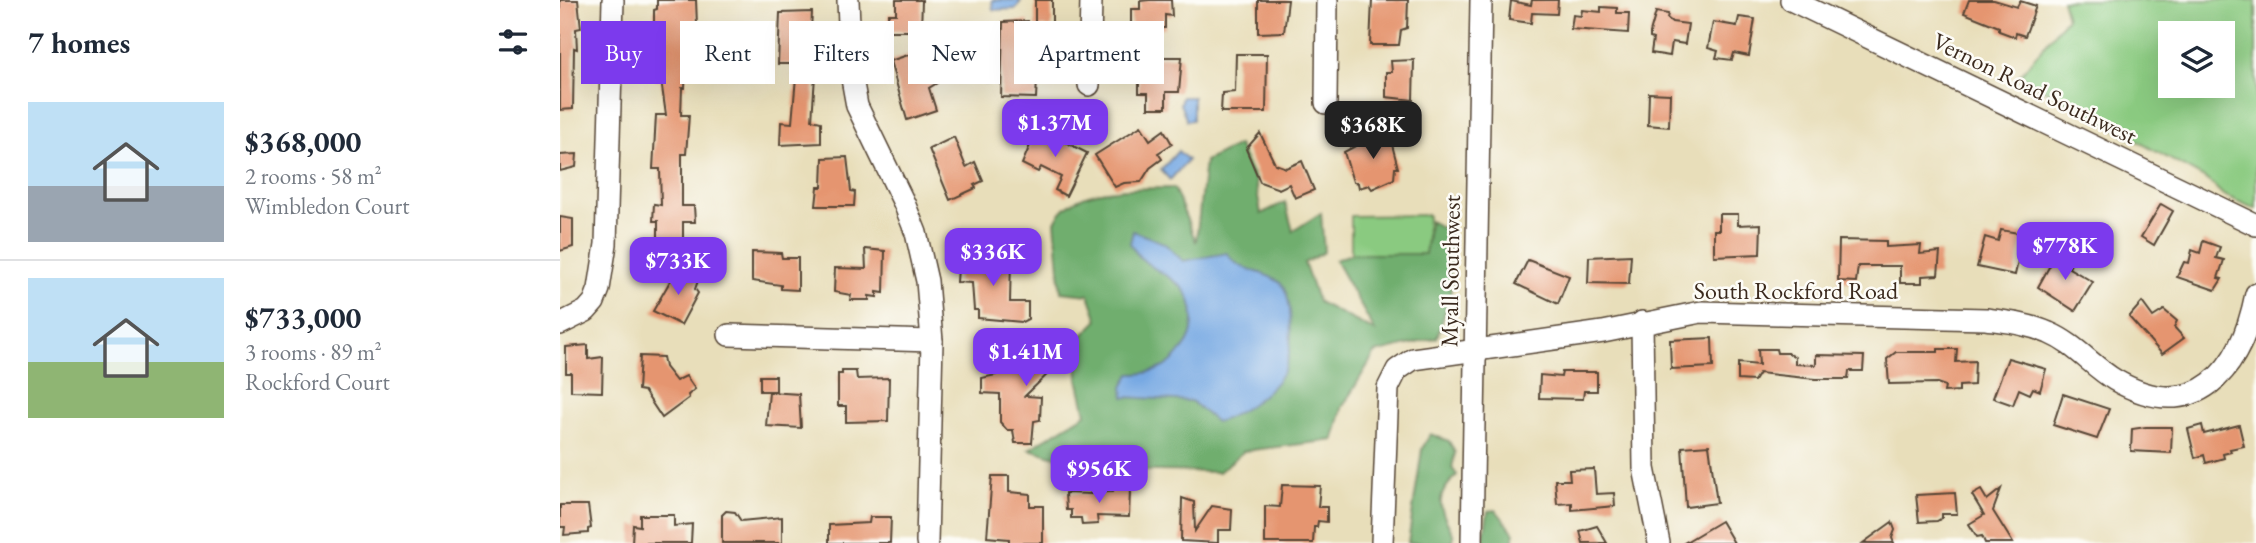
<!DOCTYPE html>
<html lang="en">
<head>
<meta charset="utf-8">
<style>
	body { margin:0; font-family:"EB Garamond",serif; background:#f6f6f7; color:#1f2937; height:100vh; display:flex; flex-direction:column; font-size:26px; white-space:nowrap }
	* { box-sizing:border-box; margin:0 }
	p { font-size:23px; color:#747a83 }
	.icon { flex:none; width:38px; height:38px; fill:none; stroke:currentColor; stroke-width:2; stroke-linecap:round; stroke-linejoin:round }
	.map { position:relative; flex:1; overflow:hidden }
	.sheet { display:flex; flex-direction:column; background:#fff; width:560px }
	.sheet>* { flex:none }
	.banner { position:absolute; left:21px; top:21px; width:665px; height:63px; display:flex; gap:14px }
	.buttons { position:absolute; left:1598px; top:21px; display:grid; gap:14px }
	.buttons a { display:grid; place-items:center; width:77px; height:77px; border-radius:0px; background:#fff; box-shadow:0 7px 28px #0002; font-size:35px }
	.price { position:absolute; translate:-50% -60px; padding:0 16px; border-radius:14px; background:#7c3aed; color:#fff; font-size:23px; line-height:46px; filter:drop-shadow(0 2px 4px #0008) }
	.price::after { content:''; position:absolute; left:50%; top:42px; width:21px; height:16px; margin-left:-10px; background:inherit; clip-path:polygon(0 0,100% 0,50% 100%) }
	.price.current { background:#222; color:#fff }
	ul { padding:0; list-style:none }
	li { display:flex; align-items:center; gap:21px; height:175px; padding:0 28px }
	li+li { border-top:2px solid #e0e1e3 }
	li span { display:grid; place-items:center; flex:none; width:196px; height:140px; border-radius:0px; color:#555 }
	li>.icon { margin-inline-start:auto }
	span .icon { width:84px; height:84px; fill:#fffc; stroke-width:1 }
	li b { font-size:30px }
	h2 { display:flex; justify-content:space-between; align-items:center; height:84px; padding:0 28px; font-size:30px }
	.pill { padding:0 24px; border-radius:0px; background:#fff; box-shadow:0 7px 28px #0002; font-size:24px; line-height:63px }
	.pill.current { background:#7c3aed; color:#fff }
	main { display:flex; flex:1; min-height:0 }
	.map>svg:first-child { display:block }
</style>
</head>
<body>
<main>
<section class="sheet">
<h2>7 homes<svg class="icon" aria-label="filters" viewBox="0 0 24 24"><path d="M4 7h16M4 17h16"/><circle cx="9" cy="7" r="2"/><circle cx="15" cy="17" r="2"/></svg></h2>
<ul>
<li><span style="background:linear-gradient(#bfe0f5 60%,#9aa5b1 0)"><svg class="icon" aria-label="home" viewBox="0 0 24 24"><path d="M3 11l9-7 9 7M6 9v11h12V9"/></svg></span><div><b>$368,000</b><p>2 rooms · 58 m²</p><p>Wimbledon Court</p></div></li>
<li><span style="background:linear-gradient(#bfe0f5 60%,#8fb573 0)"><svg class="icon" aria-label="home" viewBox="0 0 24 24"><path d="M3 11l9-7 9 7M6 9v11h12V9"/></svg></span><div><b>$733,000</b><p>3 rooms · 89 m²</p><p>Rockford Court</p></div></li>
</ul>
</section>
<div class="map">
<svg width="1696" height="543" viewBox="0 0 1696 543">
	<rect width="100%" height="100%" fill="#fdfcf7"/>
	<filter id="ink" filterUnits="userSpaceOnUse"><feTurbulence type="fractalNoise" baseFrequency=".0143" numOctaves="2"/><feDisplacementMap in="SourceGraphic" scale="14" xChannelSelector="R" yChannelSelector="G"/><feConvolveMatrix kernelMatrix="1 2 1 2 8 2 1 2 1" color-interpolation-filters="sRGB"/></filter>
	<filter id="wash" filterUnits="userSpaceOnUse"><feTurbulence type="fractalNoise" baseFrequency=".00686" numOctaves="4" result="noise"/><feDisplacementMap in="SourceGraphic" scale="28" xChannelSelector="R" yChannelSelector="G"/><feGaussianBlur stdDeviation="1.57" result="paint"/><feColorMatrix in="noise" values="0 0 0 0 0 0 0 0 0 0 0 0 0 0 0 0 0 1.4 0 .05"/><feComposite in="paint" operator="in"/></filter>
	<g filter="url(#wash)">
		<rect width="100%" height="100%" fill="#e8deba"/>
		<g fill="#8aca80" stroke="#627a4f" stroke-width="2" fill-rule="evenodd">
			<path d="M1502,0H1696V209L1663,195L1648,180L1459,76L1507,18ZM1662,33V86H1610V33Z"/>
			<polygon points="868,215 866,254 791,254 791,216"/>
		</g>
		<g fill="#6fae6e" stroke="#556c46" stroke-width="2">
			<path d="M678,145L695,179L701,214L725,202L733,231L761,213L764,252L744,263L758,302L815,331L775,260L791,254H865L870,221L889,232L891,293L877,338L815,353L782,408L774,440L684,451L659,472L538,470L469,449L526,414L518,378L516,342L538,320L529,295L501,292L495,222C512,183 578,189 614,188L636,242L645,161Z"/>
			<path d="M870,434L889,441L895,453L892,468L897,475C872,499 880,508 894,536L892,543H848L862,449Z"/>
			<polygon points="936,510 954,533 954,543 923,543 928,511"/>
		</g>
		<g fill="#77a9e3" stroke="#596a80" stroke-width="2">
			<polygon points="432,0 457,0 461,1 456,9 433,10"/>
			<polygon points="421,59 431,59 433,79 425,84"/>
			<polygon points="622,97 633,97 633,120 627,121 620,104"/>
			<polygon points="618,151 628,160 610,180 601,170"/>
			<path d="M573,231L604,243L623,261L667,253C679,273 702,269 719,282C727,288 729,302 730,311C731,329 732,349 726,365C718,389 679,416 656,422L631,401L564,397L563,387L570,374C592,374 608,369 621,351C631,340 633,331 633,317C632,272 588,279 570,243Z"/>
		</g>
		<g id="blocks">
			<g fill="#e5956f">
				<polygon points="0,0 18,0 21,28 16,29 17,49 14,48 13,109 0,110"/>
				<polygon points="97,0 136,0 138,50 154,50 154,62 126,62 125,88 122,88 121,115 129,115 126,154 122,154 122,206 134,206 135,222 123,222 123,247 98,247 98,221 93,221 94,204 101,205 100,169 93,169 96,115 106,115 101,80 94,80 94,10 97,9"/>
				<polygon points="336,0 362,0 361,31 329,31 328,14 336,14"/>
				<rect x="475" y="0" width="17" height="27"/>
				<polygon points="589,0 611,0 612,16 605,15 605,28 571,28 571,9 580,9 580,1"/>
				<polygon points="698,0 728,0 724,32 698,33"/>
				<polygon points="812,0 848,0 847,28 841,30 839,45 810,45"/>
				<polygon points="972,0 998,0 997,14 972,13 971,23 949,20 951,1 971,5"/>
				<polygon points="1409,0 1434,0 1457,7 1460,1 1476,6 1465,36 1456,33 1455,37 1439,31 1439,27 1404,13"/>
				<polygon points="1041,7 1057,8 1057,13 1069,13 1068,33 1011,29 1013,15 1021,16 1022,10 1041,12"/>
				<polygon points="252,12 251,30 245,30 245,64 218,64 220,13"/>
				<polygon points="1096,12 1108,14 1107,18 1112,22 1128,24 1125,44 1112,42 1110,56 1091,53 1093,39 1090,38 1090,33"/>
				<polygon points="1179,17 1195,19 1189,56 1174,53 1172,60 1156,58 1158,51 1148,48 1153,22 1177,26"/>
				<polygon points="468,21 466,70 467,79 477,79 476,98 441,97 443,22"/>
				<polygon points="369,48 377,83 369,88 376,110 347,120 330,61"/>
				<polygon points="676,54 707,54 706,112 661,112 662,93 675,92"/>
				<polygon points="586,57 622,57 619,92 606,92 606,108 588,108 588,93 579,93 579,68 586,68"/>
				<polygon points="854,60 853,100 826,97 826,72 832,72 831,61"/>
				<polygon points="255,76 252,120 261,122 261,143 220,145 221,122 232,123 236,77"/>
				<polygon points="1089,93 1110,94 1109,127 1088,125"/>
				<polygon points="581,126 590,140 604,130 612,144 598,153 602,159 590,168 581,182 564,183 555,187 535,155"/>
				<polygon points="828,129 838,168 835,168 834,179 812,189 809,185 799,188 798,183 793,182 784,152"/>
				<polygon points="476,131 489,138 491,135 527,153 506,196 495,190 501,177 481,167 478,172 462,164"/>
				<polygon points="700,133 715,164 726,168 742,161 754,190 735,198 729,184 719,189 700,182 686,149"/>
				<polygon points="394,137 406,167 415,162 423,181 414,185 416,188 390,200 369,149"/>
				<polygon points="17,154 16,167 0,171 0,155"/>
				<polygon points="287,157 291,191 295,192 294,206 256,206 258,187 262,187 263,158"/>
				<polygon points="1601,204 1613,211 1594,245 1581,237"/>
				<polygon points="1159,214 1178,214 1178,225 1201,224 1200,254 1154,256 1154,230 1159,230"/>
				<polygon points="0,217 13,219 13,247 0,251"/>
				<polygon points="1441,230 1464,234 1455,275 1417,267 1425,237 1438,241"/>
				<polygon points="1279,240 1326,241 1326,247 1361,245 1360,254 1380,252 1378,275 1362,276 1362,283 1340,283 1340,266 1298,266 1296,282 1278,281"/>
				<polygon points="1643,241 1660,247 1656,258 1664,260 1658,278 1662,279 1655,290 1617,277 1624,262 1629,263 1632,250 1640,253"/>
				<polygon points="305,249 325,251 324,293 317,292 317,297 309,296 309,300 290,300 291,295 274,292 275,268 306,269"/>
				<polygon points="1499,249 1514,257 1509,268 1533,282 1515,311 1478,287"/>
				<polygon points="192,252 221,253 222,258 238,258 238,290 221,289 221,285 192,281"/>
				<polygon points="420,252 451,258 450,302 468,302 468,319 462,322 418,318 418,310 414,310 412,283 397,282 398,268 410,267 409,258 418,257"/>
				<polygon points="1071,255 1069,284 1028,283 1029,257"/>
				<polygon points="968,260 1009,276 998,304 956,284"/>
				<polygon points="117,269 139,278 135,289 138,293 121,325 93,311"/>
				<polygon points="1582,302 1593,317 1604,310 1617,321 1614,327 1624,338 1602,354 1569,317"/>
				<polygon points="1152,338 1153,367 1111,369 1110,340"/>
				<polygon points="28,345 28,359 43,357 42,392 11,391 11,373 6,373 6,347"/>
				<polygon points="477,345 517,345 517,365 496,366 465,396 481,397 480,420 474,421 472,443 455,443 453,430 447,430 440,422 440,394 422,393 422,378 436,375 437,367 475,364"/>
				<polygon points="1198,349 1216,349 1217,353 1228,353 1235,357 1235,364 1256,365 1256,355 1304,356 1303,371 1289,371 1288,379 1255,379 1199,373 1194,381 1178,380 1178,363 1199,365"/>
				<polygon points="1378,349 1397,349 1396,362 1415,361 1414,385 1399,386 1399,391 1384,392 1385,386 1377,383 1329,384 1327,359 1336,352 1378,352"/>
				<polygon points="80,356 103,357 105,367 116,381 126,376 135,389 128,395 129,398 102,418 84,391 78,390"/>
				<polygon points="1448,358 1486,369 1480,391 1473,388 1470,394 1459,389 1453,405 1433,398"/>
				<polygon points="282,371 296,371 297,379 329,378 328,421 286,422 286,406 278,406 278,374 282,374"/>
				<polygon points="1002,372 1037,372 1037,391 1024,391 1023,399 979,398 980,375 1001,377"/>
				<rect x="200" y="376" width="16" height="15"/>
				<polygon points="209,392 239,394 241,428 206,426"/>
				<polygon points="1503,394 1549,409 1537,439 1493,425"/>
				<polygon points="1642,425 1644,434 1679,425 1684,446 1670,449 1671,452 1663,454 1664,458 1646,463 1644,455 1635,458 1628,429"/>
				<polygon points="1586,427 1612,427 1611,453 1571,451 1572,429"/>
				<polygon points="1149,445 1157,503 1126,507 1122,447"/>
				<polygon points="1034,469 1036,494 1054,493 1055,506 1012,510 1012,503 997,504 995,480 1010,480 1009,470"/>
				<polygon points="432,476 449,476 449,492 470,494 470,506 483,506 483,543 449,543 449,539 427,537"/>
				<polygon points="722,485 760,486 758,507 767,507 767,522 758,521 757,527 754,527 753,543 705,543 705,506 720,507"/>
				<polygon points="554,488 570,489 569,517 537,516 538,524 522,525 521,518 511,518 511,510 506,510 505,493 531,494 531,490 553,492"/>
				<polygon points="1441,489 1433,511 1453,543 1425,543 1422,536 1417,537 1409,524 1424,515 1412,495 1421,490 1427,500"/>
				<polygon points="1395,493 1397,514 1382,514 1382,518 1377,521 1359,522 1356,495"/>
				<polygon points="622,498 634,502 635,531 652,506 672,509 671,530 658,530 658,543 621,541"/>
				<polygon points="0,505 28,505 31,528 28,529 28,533 4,535 5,527 0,527"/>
				<polygon points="166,511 175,512 181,521 222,517 222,543 162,543 162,515"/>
				<polygon points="80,515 114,515 114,526 132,524 131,543 72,543 73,525 80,526"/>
				<polygon points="310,517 331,517 330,543 269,543 269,525 309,523"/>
				<polygon points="1161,521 1174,543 1124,543"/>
				<polygon points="1332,522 1335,530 1332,538 1334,543 1303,543"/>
				<polygon points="1037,526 1047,543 1023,543 1020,531"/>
			</g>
		</g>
	</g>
	<g filter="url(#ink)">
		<use href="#blocks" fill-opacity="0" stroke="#554535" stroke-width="2"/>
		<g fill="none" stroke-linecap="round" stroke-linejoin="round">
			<defs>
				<g id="minor">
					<polyline points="288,0 291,73 297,106 344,203 356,233 367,281 372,341 367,543"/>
					<polyline points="1231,0 1696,225"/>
					<polyline points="529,85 531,0"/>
					<polyline points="766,103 767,0"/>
					<polyline points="1082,322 1084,468 1099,543"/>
					<polyline points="0,324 26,311 34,302 39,289 46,244 53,0"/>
					<polyline points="169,335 372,341"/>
					<path d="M822,543L828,388L837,370L853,359L1043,332L1141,312L1426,319C1448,322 1469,324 1489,333C1515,344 1532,366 1555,380C1636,427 1681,370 1696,294"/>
					<polyline points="912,543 921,0"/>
				</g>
			</defs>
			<use href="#minor" stroke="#554535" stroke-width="24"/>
			<use href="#minor" stroke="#fff" stroke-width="21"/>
		</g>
	</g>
	<g text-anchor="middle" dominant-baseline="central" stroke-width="5" stroke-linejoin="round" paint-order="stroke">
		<g font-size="24" fill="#3b2a1e" stroke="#fdfcf7">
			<text transform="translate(1475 88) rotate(26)">Vernon Road Southwest</text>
			<text transform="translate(890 271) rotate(-89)">Myall Southwest</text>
			<text x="1236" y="290">South Rockford Road</text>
		</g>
	</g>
</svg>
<div class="buttons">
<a><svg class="icon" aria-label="layers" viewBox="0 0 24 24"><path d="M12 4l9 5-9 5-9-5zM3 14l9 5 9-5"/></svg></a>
</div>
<b class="price" style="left:495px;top:159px">$1.37M</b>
<b class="price current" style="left:813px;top:161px">$368K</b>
<b class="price" style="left:1505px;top:282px">$778K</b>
<b class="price" style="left:433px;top:288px">$336K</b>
<b class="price" style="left:118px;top:297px">$733K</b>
<b class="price" style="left:466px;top:388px">$1.41M</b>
<b class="price" style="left:539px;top:505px">$956K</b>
<div class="banner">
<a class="pill current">Buy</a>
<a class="pill">Rent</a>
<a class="pill">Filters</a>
<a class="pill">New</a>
<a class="pill">Apartment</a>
</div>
</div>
</main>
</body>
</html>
